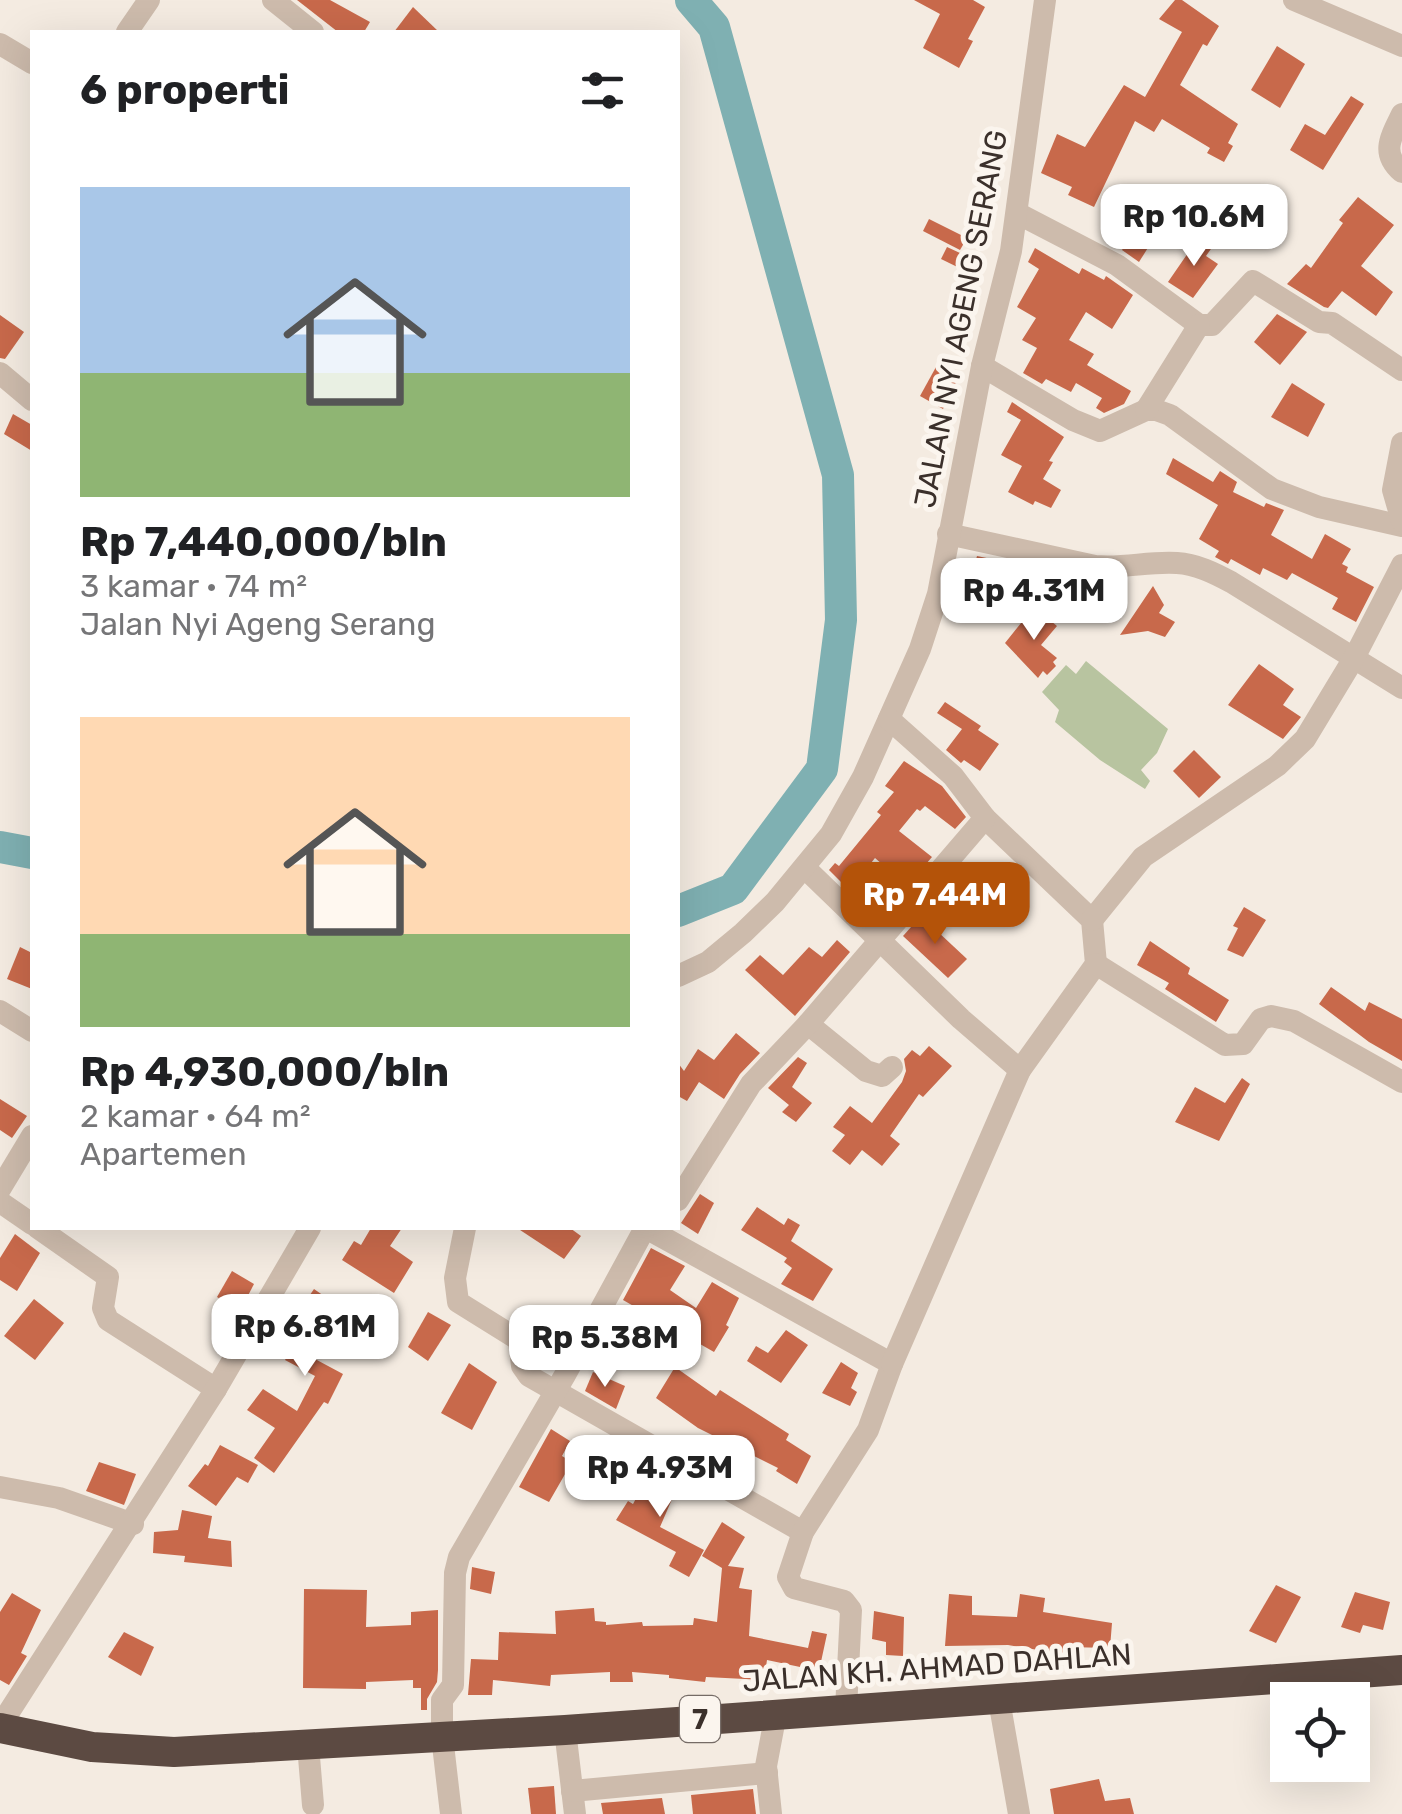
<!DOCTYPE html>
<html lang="id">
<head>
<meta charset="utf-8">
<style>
	body { margin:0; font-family:Rubik,sans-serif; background:#f2f2f2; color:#202124; height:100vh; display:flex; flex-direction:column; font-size:38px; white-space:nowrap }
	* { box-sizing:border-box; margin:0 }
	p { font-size:32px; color:#757577 }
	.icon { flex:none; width:55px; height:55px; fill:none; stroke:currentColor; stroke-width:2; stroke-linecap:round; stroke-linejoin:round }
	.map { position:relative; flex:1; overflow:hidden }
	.details { position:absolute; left:30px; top:30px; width:650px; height:1200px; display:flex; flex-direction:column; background:#fff; border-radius:0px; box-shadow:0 10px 40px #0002 }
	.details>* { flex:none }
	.tools { position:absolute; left:1270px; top:1682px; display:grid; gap:20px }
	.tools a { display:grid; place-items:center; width:100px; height:100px; border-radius:0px; background:#fff; box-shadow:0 10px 40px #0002; font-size:50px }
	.price { position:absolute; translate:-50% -85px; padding:0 22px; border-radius:20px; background:#fff; color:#222; font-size:32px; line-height:65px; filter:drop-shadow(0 2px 5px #0008) }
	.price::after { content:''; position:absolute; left:50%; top:60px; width:30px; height:22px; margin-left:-15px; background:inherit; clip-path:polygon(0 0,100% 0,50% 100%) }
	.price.on { background:#b45309; color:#fff }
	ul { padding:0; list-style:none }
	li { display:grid; align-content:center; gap:20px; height:530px; padding:0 50px }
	li span { display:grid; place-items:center; height:310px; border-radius:0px; color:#555 }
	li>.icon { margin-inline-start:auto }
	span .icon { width:180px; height:180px; fill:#fffc; stroke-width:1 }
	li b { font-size:42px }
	h2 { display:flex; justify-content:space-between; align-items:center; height:120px; padding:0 50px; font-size:42px }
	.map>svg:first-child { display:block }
</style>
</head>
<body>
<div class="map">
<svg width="1402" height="1814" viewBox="0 0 1402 1814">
	<rect width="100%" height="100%" fill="#f4ebe1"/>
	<polygon fill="#b8c4a0" points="1086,661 1168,729 1157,753 1141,770 1150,781 1145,789 1100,760 1055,722 1059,710 1042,692 1066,665 1076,674"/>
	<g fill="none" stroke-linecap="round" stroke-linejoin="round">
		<g stroke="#7fb0b2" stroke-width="32">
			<polyline points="0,847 32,853"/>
			<polyline points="678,911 733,889 822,769 841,620 838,475 714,27 691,0"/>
		</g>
	</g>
	<g fill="#c8694b">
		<polygon points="297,0 330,0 370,22 364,32 338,32"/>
		<polygon points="914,0 973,0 985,7 968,39 973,41 959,68 923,48 940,14"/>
		<polygon points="1175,0 1182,0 1219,26 1207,46 1203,44 1180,85 1238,124 1228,143 1233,146 1224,162 1207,153 1210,148 1162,119 1154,132 1135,121 1094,207 1068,195 1072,187 1041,173 1057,134 1085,147 1124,85 1145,97 1182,32 1159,19"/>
		<polygon points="413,7 439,32 394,32"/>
		<polygon points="1277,46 1305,64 1280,108 1251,90"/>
		<polygon points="1351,96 1364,104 1323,170 1290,150 1305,124 1325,135"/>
		<polygon points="1358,197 1394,225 1361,266 1393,292 1376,316 1342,291 1328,308 1324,307 1287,284 1306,264 1311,268 1343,223 1339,220"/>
		<polygon points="1149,206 1168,216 1139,262 1122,250"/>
		<polygon points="929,219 967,238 960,250 923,231"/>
		<polygon points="1199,237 1213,246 1206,256 1218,264 1193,298 1168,282"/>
		<polygon points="947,247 986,265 980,278 941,259"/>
		<polygon points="1035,248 1079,274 1082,268 1104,280 1106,276 1133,295 1112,329 1086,312 1069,340 1094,354 1087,365 1131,391 1124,404 1104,413 1096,408 1102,398 1076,383 1071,392 1046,379 1042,384 1023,373 1037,348 1022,340 1036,318 1017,307 1039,269 1028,262"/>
		<polygon points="1277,314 1307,332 1280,365 1254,342"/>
		<polygon points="0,315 24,332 5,359 0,358"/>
		<polygon points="936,367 958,378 943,409 920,396"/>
		<polygon points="1292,383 1325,404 1308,437 1271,417"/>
		<polygon points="1012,402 1064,437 1049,461 1053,462 1043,479 1061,490 1051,508 1035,501 1033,505 1008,492 1022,466 1001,455 1021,420 1007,412"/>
		<polygon points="13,414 32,425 32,451 4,434"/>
		<polygon points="1173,458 1213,482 1220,471 1237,482 1233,492 1264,507 1266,503 1284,510 1271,535 1312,559 1325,534 1351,549 1342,564 1348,567 1346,572 1374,587 1356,622 1332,609 1338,598 1292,573 1287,580 1263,568 1260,575 1231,559 1228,564 1215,557 1219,551 1199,539 1218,505 1166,474"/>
		<polygon points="977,556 1064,574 1059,595 1014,590 1029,603 968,588"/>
		<polygon points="1153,586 1164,605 1159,613 1175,622 1165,637 1148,631 1120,635"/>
		<polygon points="1034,607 1057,626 1041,645 1057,658 1053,662 1056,666 1047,675 1043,671 1038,678 1005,643"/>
		<polygon points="1259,664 1294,689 1283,705 1301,717 1283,739 1228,705"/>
		<polygon points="945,702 981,726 978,730 999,744 980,771 964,760 961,763 946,750 962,729 937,713"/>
		<polygon points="1194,750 1221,777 1199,798 1173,771"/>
		<polygon points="904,761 942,786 966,817 955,829 925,806 920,811 917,809 899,831 932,857 907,886 875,858 859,878 856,874 846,887 829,870 835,863 839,866 881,815 877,812 894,792 885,786"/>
		<polygon points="1244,907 1266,920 1243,957 1227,950 1238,928 1233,926"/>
		<polygon points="921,916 967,959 948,978 903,936"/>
		<polygon points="837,940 850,952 795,1016 745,970 760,955 783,975 809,947 822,957"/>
		<polygon points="1150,941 1190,968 1188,974 1229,1000 1216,1022 1165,989 1169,983 1137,965"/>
		<polygon points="20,947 32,953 32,989 7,979"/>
		<polygon points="1331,987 1365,1011 1369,1002 1402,1019 1402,1061 1369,1042 1319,1004"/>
		<polygon points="736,1033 760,1053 740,1074 724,1099 699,1082 687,1101 678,1096 678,1063 684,1071 698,1049 714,1060"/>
		<polygon points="929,1046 952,1066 923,1097 919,1094 890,1136 900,1144 882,1166 862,1150 850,1165 832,1151 845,1135 833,1127 850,1106 872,1123 902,1082 906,1071 904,1059 912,1050 920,1056"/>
		<polygon points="798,1057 807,1063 792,1087 812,1103 796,1122 782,1112 789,1105 768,1088"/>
		<polygon points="1242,1078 1250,1084 1219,1141 1175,1122 1195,1087 1225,1103"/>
		<polygon points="0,1099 27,1116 12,1138 0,1130"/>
		<polygon points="700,1194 714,1203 698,1234 681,1223"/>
		<polygon points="757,1207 784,1225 788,1218 800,1225 791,1241 833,1269 813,1301 781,1284 792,1268 784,1262 787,1258 741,1230"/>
		<polygon points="371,1228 402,1228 390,1246 413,1262 394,1293 342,1260 354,1241 361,1245"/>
		<polygon points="517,1228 570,1228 581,1236 564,1259"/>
		<polygon points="15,1234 40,1253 17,1291 0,1280 0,1258"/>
		<polygon points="651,1248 685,1266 670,1290 696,1308 712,1282 739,1298 726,1325 729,1327 714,1352 623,1300"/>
		<polygon points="232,1271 254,1284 240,1311 217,1297"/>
		<polygon points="314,1289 367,1326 354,1347 329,1331 315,1359 343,1374 328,1404 324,1402 274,1473 254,1458 275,1428 247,1410 263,1389 297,1411 315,1376 285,1360 314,1312 303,1305"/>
		<polygon points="34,1299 64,1323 35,1360 4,1336"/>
		<polygon points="428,1312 451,1325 428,1361 408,1347"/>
		<polygon points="786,1330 808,1345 781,1383 747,1361 756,1346 768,1353"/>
		<polygon points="841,1362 858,1373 851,1388 857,1392 850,1406 822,1393"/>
		<polygon points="469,1363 497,1382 472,1430 441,1413"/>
		<polygon points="675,1367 716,1396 720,1390 789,1434 786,1440 811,1456 797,1484 776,1471 778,1468 698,1428 656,1398"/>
		<polygon points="593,1372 625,1386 616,1409 585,1391"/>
		<polygon points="551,1429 570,1441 562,1456 572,1462 549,1502 519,1487"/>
		<polygon points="220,1445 258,1465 248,1483 237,1477 216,1506 188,1486 205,1464 208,1466"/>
		<polygon points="99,1462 136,1474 124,1505 86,1491"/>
		<polygon points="653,1467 679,1483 660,1527 704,1550 689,1577 669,1566 676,1552 616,1520 628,1501 633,1504"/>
		<polygon points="182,1510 212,1516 208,1538 231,1541 232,1567 184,1562 185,1556 153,1553 154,1532 178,1530"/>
		<polygon points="722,1522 745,1537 728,1566 744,1568 739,1588 752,1590 749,1636 808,1648 812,1631 827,1634 819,1671 767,1660 764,1680 706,1677 705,1682 669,1678 669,1675 632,1672 633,1682 610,1682 610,1672 551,1675 550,1686 493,1680 492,1695 468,1695 471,1659 498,1660 499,1632 556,1634 555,1611 594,1608 595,1621 606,1622 606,1625 642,1622 643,1626 693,1625 694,1618 717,1622 722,1568 702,1556"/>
		<polygon points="472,1567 495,1572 491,1594 470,1589"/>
		<polygon points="1276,1585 1301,1597 1276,1643 1249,1631"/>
		<polygon points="304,1589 367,1590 366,1627 411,1625 411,1612 438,1610 438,1670 437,1682 427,1699 427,1710 421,1710 421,1688 413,1688 413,1680 366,1682 366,1689 303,1688"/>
		<polygon points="1355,1592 1390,1602 1383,1630 1363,1625 1360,1633 1341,1627"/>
		<polygon points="12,1593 41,1610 21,1653 27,1656 9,1685 0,1680 0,1612"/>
		<polygon points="949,1594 972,1596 972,1615 1017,1617 1020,1594 1045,1598 1043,1612 1112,1623 1110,1648 1067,1647 1066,1662 1043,1657 1044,1651 1008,1645 945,1646"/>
		<polygon points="874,1611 904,1617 903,1656 886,1655 886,1642 872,1639"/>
		<polygon points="124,1632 154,1647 141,1676 108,1657"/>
		<polygon points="1099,1779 1105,1801 1130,1798 1134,1814 1054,1814 1050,1789"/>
		<polygon points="554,1786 556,1814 531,1814 528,1788"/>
		<polygon points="753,1789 756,1814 693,1814 691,1795"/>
		<polygon points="662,1798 665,1814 603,1814 601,1803"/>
	</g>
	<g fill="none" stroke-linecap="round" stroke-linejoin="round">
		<g stroke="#cdbbac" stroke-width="22">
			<polyline points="273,0 313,32"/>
			<polyline points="1294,0 1402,46"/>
			<polyline points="127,32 149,0"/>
			<polyline points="0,44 32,63"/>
			<path d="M1402,114C1391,137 1380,153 1402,172"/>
			<polyline points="1017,213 1117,265 1199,325 1212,325 1253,281 1319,322 1332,323 1402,370"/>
			<polyline points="982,366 1073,420 1100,431 1146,410 1156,410 1170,415 1272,489 1319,507 1402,526"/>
			<polyline points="0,373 32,400"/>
			<polyline points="1146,410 1199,325"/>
			<polyline points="1402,443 1393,490 1402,521"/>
			<path d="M948,534L1095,566C1123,569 1149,561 1177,563C1196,564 1214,573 1231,582L1402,688"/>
			<polyline points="805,868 961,1019 1020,1070 1096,964 1092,920 985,818"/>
			<polyline points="1092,920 1143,857 1277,766 1305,739 1354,658 1402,565"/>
			<polyline points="1096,964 1225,1045 1243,1044 1261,1019 1271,1016 1294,1021 1402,1082"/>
			<polyline points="678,976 708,962 743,933 775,902 831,834 863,777 920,649 938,594 982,366 1011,251 1045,0"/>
			<polyline points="0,1011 32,1031"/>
			<polyline points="808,1024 866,1071 882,1076 892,1067"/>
			<polyline points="0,1189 32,1136"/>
			<polyline points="678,1200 751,1084 808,1024 985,818 953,776 889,719"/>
			<polyline points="0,1202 32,1224"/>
			<polyline points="38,1228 108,1277 103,1308 108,1320 216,1389"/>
			<polyline points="465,1228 455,1278 458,1302 519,1340 522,1366 529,1376 803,1532"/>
			<polyline points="646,1228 892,1364 868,1430 803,1532 788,1577 794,1588 844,1601 851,1610 846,1709"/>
			<polyline points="892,1364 1020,1070"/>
			<polyline points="0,1487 59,1498 133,1524"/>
			<polyline points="999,1700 1019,1814"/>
			<polyline points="0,1726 216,1389 310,1228"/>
			<polyline points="565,1730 575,1814"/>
			<polyline points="308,1745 313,1805"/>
			<polyline points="572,1791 767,1773"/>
			<polyline points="451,1814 442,1736 442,1700 453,1685 455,1573 459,1557 565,1375 645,1228"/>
			<polyline points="771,1814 766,1766 776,1713"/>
		</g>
		<polyline stroke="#5c4a42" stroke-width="30" points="0,1728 92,1747 174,1752 565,1730 1402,1670"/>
	</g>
	<g text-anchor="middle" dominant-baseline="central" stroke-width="10" stroke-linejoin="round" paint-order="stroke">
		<rect fill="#fbf5ee" stroke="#756b66" stroke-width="2.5" x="680" y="1696" width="40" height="46" rx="8"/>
		<g font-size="28" font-weight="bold" fill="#3b302b">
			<text x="700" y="1719">7</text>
		</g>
		<g font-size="30" fill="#3b302b" stroke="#fbf5ee">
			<text transform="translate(961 319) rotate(-79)">JALAN NYI AGENG SERANG</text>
			<text transform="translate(937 1668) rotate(-4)">JALAN KH. AHMAD DAHLAN</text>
		</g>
	</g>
</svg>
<div class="tools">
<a><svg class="icon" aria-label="locate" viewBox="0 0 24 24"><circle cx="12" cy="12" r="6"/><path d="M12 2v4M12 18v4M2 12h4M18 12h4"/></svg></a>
</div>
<b class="price" style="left:1194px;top:269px">Rp 10.6M</b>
<b class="price" style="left:1034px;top:643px">Rp 4.31M</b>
<b class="price on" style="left:935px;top:947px">Rp 7.44M</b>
<b class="price" style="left:305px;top:1379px">Rp 6.81M</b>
<b class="price" style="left:605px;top:1390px">Rp 5.38M</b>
<b class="price" style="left:660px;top:1520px">Rp 4.93M</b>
<section class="details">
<h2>6 properti<svg class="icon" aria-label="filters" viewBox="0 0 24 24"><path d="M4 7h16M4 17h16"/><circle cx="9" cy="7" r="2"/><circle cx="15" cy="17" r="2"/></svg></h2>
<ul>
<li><span style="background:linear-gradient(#a9c7e8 60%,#8fb573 0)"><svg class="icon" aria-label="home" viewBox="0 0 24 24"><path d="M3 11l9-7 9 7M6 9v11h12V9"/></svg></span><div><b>Rp 7,440,000/bln</b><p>3 kamar · 74 m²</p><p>Jalan Nyi Ageng Serang</p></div></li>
<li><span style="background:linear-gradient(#ffd9b3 70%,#8fb573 0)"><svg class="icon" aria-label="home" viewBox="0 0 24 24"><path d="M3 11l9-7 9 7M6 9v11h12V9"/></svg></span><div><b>Rp 4,930,000/bln</b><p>2 kamar · 64 m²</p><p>Apartemen</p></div></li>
</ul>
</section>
</div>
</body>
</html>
